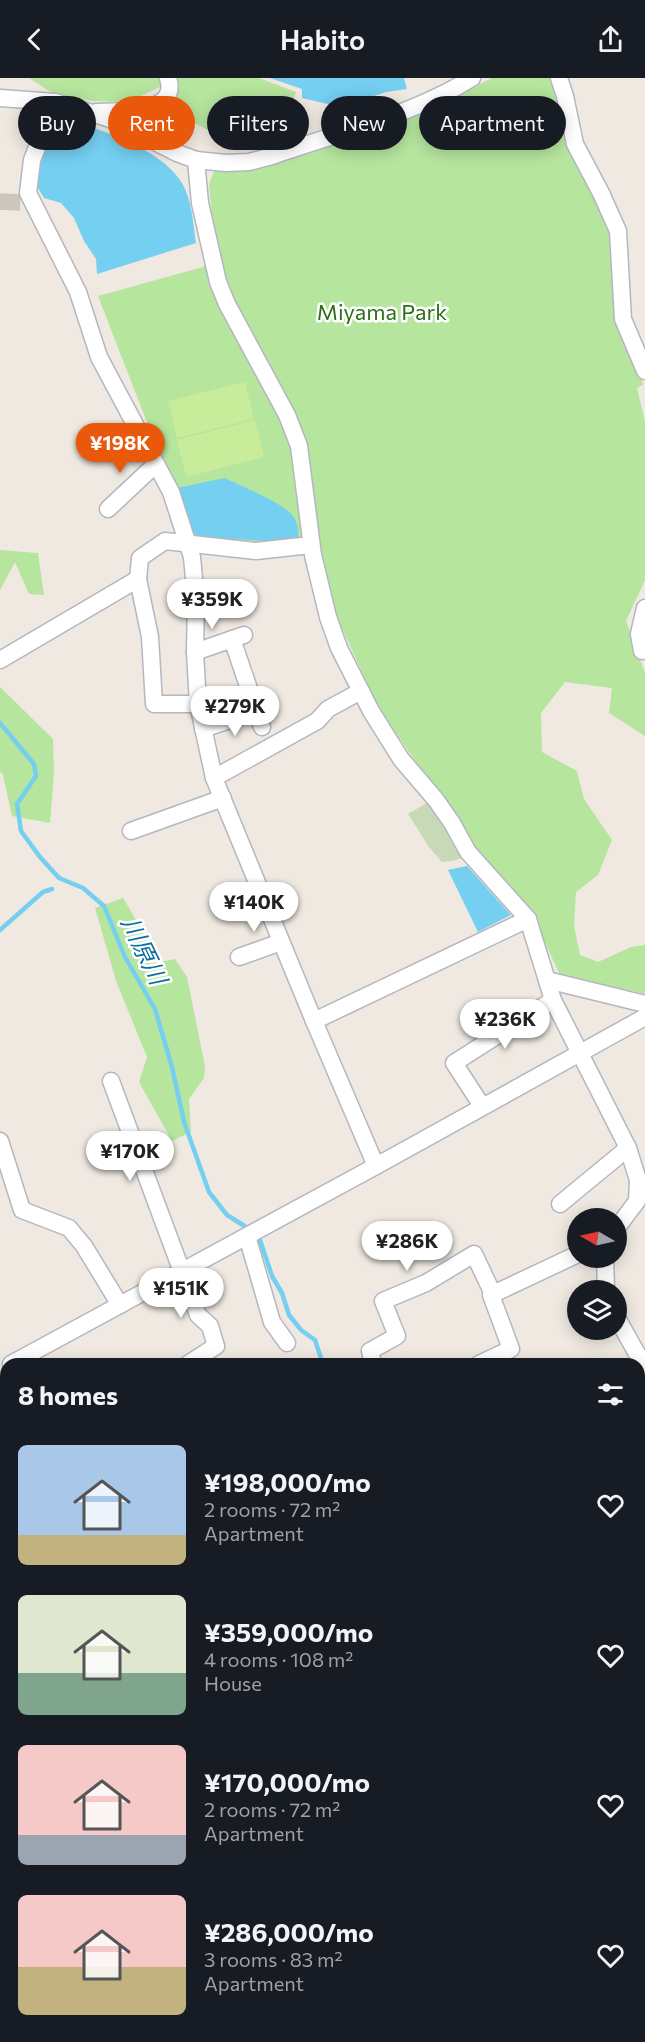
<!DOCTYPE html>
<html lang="en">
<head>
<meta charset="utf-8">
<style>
	body { margin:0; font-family:Commissioner,"Noto Sans JP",sans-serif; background:#20242c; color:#f1f3f6; height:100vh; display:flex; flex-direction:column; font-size:22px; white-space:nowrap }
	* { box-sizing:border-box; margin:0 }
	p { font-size:20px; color:#9ea1a6 }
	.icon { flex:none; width:33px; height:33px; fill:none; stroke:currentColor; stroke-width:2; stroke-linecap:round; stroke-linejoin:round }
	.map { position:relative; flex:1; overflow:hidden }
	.drawer { position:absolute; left:0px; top:1280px; width:645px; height:686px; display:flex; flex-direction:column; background:#171b24; border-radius:18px 18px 0 0; box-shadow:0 3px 15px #0003 }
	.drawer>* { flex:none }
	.top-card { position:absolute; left:18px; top:18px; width:609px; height:54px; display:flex; gap:12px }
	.needle { width:39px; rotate:279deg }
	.fabs { position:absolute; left:567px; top:1130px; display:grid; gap:12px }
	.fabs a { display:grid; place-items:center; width:60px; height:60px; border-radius:50%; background:#171b24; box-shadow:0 3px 15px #0003; font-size:30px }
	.price { position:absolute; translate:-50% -51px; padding:0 14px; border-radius:21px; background:#fff; color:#222; font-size:20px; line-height:39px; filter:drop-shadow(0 2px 3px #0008) }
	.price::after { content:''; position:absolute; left:50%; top:36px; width:18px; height:14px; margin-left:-9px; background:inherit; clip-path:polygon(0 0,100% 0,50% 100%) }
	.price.active { background:#ea580c; color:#fff }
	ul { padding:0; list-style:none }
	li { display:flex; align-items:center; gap:18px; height:150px; padding:0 18px }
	li span { display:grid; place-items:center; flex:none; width:168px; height:120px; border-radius:9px; color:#555 }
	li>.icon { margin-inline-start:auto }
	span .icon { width:72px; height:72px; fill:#fffc; stroke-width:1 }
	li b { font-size:26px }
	h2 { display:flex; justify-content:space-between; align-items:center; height:72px; padding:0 18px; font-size:26px }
	.pill { padding:0 21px; border-radius:27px; background:#171b24; box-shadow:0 3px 15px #0003; font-size:21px; line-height:54px }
	.pill.active { background:#ea580c; color:#fff }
	header { display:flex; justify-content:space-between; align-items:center; height:78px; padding:0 18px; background:#171b24; font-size:27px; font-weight:600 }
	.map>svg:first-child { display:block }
</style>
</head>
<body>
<header><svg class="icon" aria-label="back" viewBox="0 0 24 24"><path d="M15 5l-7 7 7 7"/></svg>Habito<svg class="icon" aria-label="share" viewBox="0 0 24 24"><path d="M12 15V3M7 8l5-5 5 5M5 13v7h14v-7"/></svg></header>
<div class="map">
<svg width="645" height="1964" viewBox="0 0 645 1964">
	<rect width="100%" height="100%" fill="#efe9e1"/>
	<g fill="#b6e59e">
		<polygon points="29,0 259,0 296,14 289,34 264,64 228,63 189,42 168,5 128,24 94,23 54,16"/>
		<polygon points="492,0 550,0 556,22 608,148 643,307 637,310 645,344 645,502 626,543 645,595 645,658 609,635 612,610 565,604 541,635 542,674 577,693 584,721 612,762 598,797 576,814 574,848 580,877 598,884 631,869 645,867 645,916 560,897 533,839 469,761 378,629 330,524 311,459 257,468 192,460 98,218 203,189 215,178 209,106 214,93 256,89 422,35"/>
		<polygon points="0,472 38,475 44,517 29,516 15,484 0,512"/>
		<polygon points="0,609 53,661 54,695 50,745 12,738 3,697 0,693"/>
		<polygon points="123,820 143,854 150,886 175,881 187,899 205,989 204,1000 189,1021 191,1054 172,1063 139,1004 147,979 116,903 95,830"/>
	</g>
	<polygon fill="#c8d9b8" points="430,723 463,780 452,783 442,784 429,769 408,736"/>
	<g fill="#c9ec9a">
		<polygon points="245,304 254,341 177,360 168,323"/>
		<polygon points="255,342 264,379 186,399 177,362"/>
	</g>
	<g fill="#75cff0">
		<polygon points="270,0 404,0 407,11 386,14 368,20 332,27 302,20 302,11"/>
		<path d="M68,42C103,52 159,71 180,102C192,119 193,145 196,165L97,196L96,181L84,163L74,140L61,125L44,120L36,107C41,84 47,55 68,42Z"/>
		<path d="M225,400C241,408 283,425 293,438C298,445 299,453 298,461L269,463L199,459L193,454L177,410Z"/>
		<polygon points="467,788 511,837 478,854 448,792"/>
	</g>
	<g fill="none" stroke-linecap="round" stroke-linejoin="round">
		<g stroke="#75cff0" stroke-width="4.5">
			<polyline points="0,645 34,686 36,698 17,726 21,753 40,779 59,800 83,810 104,828 125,879 155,931 172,989 184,1044 209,1114 227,1137 246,1149"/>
			<polyline points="0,852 43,814 52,811"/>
			<polyline points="260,1162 272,1198 282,1215 289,1237 301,1252 315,1262 323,1286"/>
		</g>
	</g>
	<polygon fill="#cbc7bf" stroke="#cbc5ba" stroke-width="1.5" points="0,116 20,117 19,132 0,131"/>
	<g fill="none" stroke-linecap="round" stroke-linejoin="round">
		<defs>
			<g id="minor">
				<polyline points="559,0 565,18 575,66 601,115 618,153 623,241 645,293"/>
				<path d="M0,20L55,24L92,35L110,41L177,75L196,82L226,85L249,84L272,78C338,55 412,37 472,0"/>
				<polyline points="55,24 32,82 28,115 78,214 99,279 171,414 192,479 196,522 195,574 198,626 214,700 314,943 376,1088"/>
				<path d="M96,34C118,33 180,37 168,0"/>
				<polyline points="196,82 200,125 218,204 227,226 287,337 299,368 313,477 328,539 339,570 371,633 401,681 436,722 452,745 468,774 528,841 553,922 628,1070 638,1102 637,1123 616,1151"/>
				<polyline points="108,431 156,386"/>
				<polyline points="232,561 262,649"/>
				<polyline points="642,573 639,556 645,530"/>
				<polyline points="195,574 244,557"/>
				<polyline points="0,582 138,501"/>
				<polyline points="198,626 154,626 150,559 138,501 140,480 165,463 256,473 311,467"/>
				<polyline points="203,651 257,633"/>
				<polyline points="214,700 317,643 328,631 361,613"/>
				<polyline points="131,753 223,720"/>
				<polyline points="239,879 281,864"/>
				<polyline points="547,902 645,926"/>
				<polyline points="314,943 528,841"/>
				<polyline points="111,1003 198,1237 210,1248 216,1268 188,1286"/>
				<polyline points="482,1028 454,985 553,922"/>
				<polyline points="0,1063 22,1132 69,1150 84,1168 120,1227"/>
				<polyline points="560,1126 628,1070"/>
				<polyline points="247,1158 272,1244 287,1265"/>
				<polyline points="605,1179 606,1212"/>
				<polyline points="616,1238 645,1290"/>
				<polyline points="11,1286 376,1088 645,939"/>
				<polyline points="373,1286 370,1273 397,1258 383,1223 426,1205 474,1176 493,1216"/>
				<polyline points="479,1286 511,1271 491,1217 578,1176"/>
				<polyline points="0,1452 6,1465"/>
				<polyline points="639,1606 645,1624"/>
				<polyline points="0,1640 1,1639"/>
				<polyline points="639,1671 645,1666"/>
				<polyline points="639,1729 645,1733"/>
				<polyline points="0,1859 6,1867"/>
				<polyline points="639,1927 645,1936"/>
				<polyline points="69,1959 73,1964"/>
				<polyline points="318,1959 320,1964"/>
				<polyline points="530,1959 532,1964"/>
				<polyline points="583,1959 585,1964"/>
				<polyline points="625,1959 630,1964"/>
				<polyline points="153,1964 161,1959"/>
			</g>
		</defs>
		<use href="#minor" stroke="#b4b7c1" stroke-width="19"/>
		<use href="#minor" stroke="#fff" stroke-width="16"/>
	</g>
	<g text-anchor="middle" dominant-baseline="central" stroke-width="5" stroke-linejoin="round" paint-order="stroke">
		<g font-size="22" fill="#2c6e1b" stroke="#fff">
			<text x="382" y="233">Miyama Park</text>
		</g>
		<g font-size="24" font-style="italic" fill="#0d6fa3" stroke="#fff">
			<text transform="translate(145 872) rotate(64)">川原川</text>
		</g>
	</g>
</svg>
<div class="fabs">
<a><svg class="needle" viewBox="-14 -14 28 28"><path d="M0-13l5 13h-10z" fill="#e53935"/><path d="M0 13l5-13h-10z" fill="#9ea1a6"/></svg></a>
<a><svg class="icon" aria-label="layers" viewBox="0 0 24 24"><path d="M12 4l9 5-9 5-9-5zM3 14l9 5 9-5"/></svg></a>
</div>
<b class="price active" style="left:120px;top:396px">¥198K</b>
<b class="price" style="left:212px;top:552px">¥359K</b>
<b class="price" style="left:235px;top:659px">¥279K</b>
<b class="price" style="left:254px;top:855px">¥140K</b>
<b class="price" style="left:505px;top:972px">¥236K</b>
<b class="price" style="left:130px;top:1104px">¥170K</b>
<b class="price" style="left:407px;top:1194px">¥286K</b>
<b class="price" style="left:181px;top:1241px">¥151K</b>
<div class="top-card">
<a class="pill">Buy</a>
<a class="pill active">Rent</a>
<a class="pill">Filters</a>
<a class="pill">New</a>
<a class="pill">Apartment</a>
</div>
<section class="drawer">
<h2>8 homes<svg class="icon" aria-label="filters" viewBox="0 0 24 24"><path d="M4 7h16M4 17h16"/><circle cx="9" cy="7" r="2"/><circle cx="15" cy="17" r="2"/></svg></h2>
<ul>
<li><span style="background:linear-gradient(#a9c7e8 75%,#c2b280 0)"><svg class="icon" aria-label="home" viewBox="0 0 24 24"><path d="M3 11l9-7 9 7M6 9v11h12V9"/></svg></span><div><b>¥198,000/mo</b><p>2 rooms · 72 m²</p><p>Apartment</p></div><svg class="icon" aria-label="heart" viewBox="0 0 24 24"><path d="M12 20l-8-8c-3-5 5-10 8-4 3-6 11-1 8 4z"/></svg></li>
<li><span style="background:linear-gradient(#dfe7d0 65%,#7fa58c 0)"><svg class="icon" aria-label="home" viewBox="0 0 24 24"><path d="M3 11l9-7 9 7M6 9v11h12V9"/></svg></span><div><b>¥359,000/mo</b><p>4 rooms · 108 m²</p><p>House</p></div><svg class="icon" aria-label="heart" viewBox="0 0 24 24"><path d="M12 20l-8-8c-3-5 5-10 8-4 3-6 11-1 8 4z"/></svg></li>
<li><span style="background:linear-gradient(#f6c9c9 75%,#9aa5b1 0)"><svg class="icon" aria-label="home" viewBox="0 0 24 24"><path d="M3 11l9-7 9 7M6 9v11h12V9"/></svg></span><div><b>¥170,000/mo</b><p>2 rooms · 72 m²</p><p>Apartment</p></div><svg class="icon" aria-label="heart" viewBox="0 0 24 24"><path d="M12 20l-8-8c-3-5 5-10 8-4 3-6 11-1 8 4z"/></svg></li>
<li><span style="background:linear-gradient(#f6c9c9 60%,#c2b280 0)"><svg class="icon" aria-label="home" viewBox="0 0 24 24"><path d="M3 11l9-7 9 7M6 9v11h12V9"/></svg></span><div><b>¥286,000/mo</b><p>3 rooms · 83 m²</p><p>Apartment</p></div><svg class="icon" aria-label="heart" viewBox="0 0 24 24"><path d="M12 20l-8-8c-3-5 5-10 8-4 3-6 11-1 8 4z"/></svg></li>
</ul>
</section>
</div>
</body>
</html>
